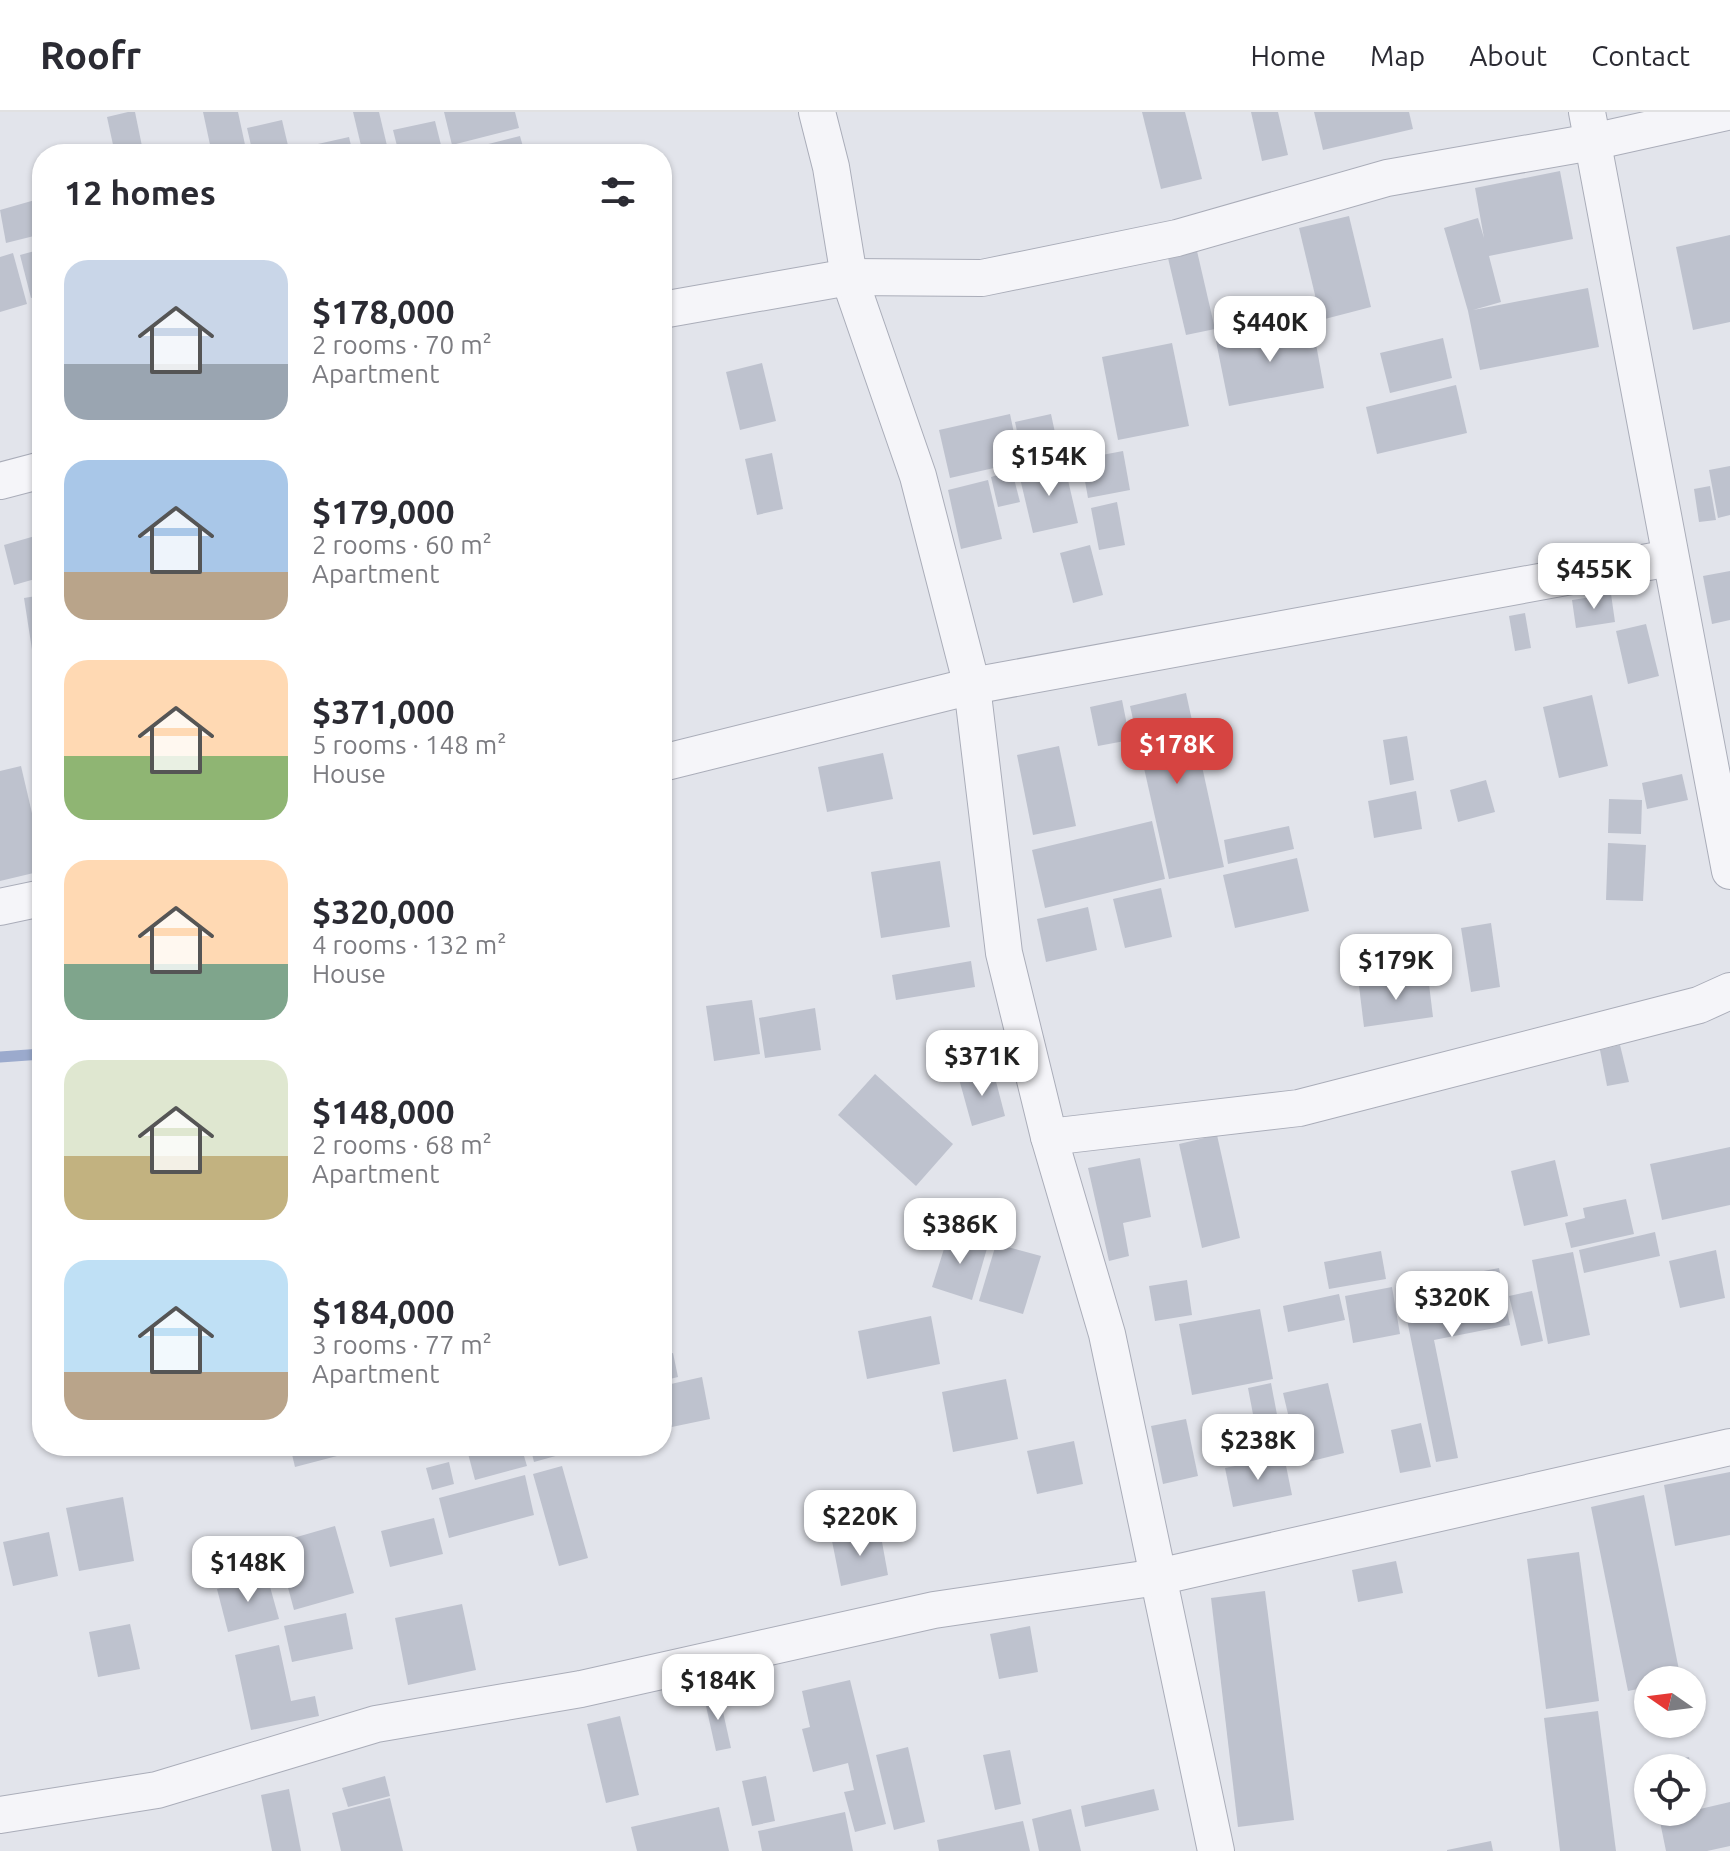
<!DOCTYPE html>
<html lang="en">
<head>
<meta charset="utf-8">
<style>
	body { margin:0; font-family:Ubuntu,sans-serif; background:#f2f2f3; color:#2b2b33; height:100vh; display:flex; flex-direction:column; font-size:30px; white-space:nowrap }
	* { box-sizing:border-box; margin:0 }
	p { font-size:26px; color:#7c7c81 }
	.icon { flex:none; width:44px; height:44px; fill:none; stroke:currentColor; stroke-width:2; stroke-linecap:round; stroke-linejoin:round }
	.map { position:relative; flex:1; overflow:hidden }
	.details { position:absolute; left:32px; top:32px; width:640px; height:1312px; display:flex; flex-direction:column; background:#fff; border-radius:32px; box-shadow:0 2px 6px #0004 }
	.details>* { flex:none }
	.needle { width:52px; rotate:284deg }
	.fabs { position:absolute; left:1634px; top:1554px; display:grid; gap:16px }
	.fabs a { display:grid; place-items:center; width:72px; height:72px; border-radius:50%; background:#fff; box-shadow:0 2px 6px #0004; font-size:40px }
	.price { position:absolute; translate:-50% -68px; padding:0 18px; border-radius:16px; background:#fff; color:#222; font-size:26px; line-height:52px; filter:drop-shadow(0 2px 4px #0008) }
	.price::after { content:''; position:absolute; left:50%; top:48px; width:24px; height:18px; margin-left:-12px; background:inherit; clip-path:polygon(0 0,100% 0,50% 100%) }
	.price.selected { background:#d64441; color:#fff }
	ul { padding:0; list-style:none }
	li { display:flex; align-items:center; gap:24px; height:200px; padding:0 32px }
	li span { display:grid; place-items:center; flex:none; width:224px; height:160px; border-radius:24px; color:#555 }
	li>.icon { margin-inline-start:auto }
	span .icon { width:96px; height:96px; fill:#fffc; stroke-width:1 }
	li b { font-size:34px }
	h2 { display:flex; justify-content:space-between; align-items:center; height:96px; padding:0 32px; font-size:34px }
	header { display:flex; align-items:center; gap:48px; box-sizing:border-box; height:112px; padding:0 40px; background:#fff; border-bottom:2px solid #e1e1e2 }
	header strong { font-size:38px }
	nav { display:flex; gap:44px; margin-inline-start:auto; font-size:28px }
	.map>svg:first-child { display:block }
</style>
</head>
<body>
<header>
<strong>Roofr</strong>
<nav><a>Home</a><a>Map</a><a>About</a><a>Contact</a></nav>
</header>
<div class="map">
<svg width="1730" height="1739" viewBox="0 0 1730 1739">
	<rect width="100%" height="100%" fill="#e2e4eb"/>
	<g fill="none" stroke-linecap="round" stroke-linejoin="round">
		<polyline stroke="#9baacd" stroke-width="11" points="0,945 42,942"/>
	</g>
	<g fill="#bec2ce">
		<polygon points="128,0 135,0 143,39 115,42 107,5"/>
		<polygon points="203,0 238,0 247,42 212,42"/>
		<polygon points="353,0 379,0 389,42 363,42"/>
		<polygon points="444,0 515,0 519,16 452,33"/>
		<polygon points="1142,0 1185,0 1202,67 1161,77"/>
		<polygon points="1251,0 1278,0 1288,43 1262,49"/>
		<polygon points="1314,0 1409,0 1413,17 1323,38"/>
		<polygon points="282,8 290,42 253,42 247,16"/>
		<polygon points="435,9 441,33 399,42 393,18"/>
		<polygon points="520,24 525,42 453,42 453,41"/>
		<polygon points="349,25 353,42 302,42 300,36"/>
		<polygon points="1560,59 1573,127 1489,144 1501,190 1473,198 1588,176 1599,235 1480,258 1468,199 1444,116 1478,106 1484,126 1475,76"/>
		<polygon points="42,86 42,122 6,131 0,98"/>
		<polygon points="1349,104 1371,195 1321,208 1299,116"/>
		<polygon points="1730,123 1730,210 1693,218 1676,135"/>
		<polygon points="42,137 42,183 31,186 20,143"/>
		<polygon points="1197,139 1215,217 1186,223 1168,146"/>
		<polygon points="13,141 27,192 0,200 0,145"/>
		<polygon points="1312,210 1324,276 1229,294 1216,229"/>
		<polygon points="1443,226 1452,266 1390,281 1380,241"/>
		<polygon points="1172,231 1189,314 1118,328 1102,245"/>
		<polygon points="762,251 776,309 740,318 726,260"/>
		<polygon points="1456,273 1467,321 1377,342 1366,295"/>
		<polygon points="1010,302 1020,350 950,366 939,318"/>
		<polygon points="1051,302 1060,344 1024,352 1015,310"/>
		<polygon points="1123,339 1130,378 1088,386 1081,347"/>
		<polygon points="772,341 783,397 757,403 745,347"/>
		<polygon points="1064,351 1078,411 1033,421 1019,362"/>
		<polygon points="1730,354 1730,403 1718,406 1709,358"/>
		<polygon points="1012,359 1020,390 998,395 991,365"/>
		<polygon points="988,368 1002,427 961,437 948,378"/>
		<polygon points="1710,374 1716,408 1699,410 1694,377"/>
		<polygon points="1117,390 1125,433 1099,438 1091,396"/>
		<polygon points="35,424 42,448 42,465 14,473 4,433"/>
		<polygon points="1090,433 1103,483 1073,491 1060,441"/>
		<polygon points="1730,459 1730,508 1712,512 1703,464"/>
		<polygon points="1611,482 1615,510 1576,516 1572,488"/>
		<polygon points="42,483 42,556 35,557 24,486"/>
		<polygon points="1525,501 1531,536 1515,539 1509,504"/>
		<polygon points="1646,512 1659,564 1628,572 1616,519"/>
		<polygon points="1186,581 1224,755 1169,767 1130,594"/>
		<polygon points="1592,583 1608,654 1559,666 1543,595"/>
		<polygon points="1122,588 1130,628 1098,634 1090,595"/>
		<polygon points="1407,624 1414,668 1390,673 1383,628"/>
		<polygon points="1059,634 1076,714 1033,723 1017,643"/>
		<polygon points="883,641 893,687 827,700 818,655"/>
		<polygon points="21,654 42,744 42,759 0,769 0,659"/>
		<polygon points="1682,662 1688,688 1647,697 1642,671"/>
		<polygon points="1486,668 1495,700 1458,710 1450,678"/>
		<polygon points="1416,679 1422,717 1374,726 1368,689"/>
		<polygon points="1609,687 1642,688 1641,722 1608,721"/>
		<polygon points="1152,709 1165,767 1045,796 1032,738"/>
		<polygon points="1289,714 1294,737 1228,752 1224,728"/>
		<polygon points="1608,731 1646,733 1643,789 1606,788"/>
		<polygon points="1297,746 1309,799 1235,816 1223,763"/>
		<polygon points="940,749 950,815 881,826 871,760"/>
		<polygon points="1161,776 1172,825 1125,836 1113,787"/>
		<polygon points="1088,795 1097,838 1046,850 1037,807"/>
		<polygon points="1491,811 1500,875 1471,880 1461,816"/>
		<polygon points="971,849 975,875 896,888 892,863"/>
		<polygon points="1428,864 1433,905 1364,915 1359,874"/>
		<polygon points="752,888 760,942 714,949 706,894"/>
		<polygon points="815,896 821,938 765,946 759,906"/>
		<polygon points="1620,933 1629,970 1607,974 1600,938"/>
		<polygon points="993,958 1005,1004 972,1014 959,967"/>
		<polygon points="875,962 953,1032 916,1074 838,1003"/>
		<polygon points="1217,1023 1240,1126 1202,1136 1179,1032"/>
		<polygon points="1730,1035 1730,1093 1662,1108 1650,1052"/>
		<polygon points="1140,1046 1151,1105 1123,1111 1129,1144 1109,1149 1088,1056"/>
		<polygon points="1555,1048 1568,1104 1524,1114 1511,1059"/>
		<polygon points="1626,1087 1634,1122 1571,1136 1565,1111 1585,1106 1583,1096"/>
		<polygon points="1655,1120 1660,1144 1584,1161 1579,1138"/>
		<polygon points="949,1121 988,1133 972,1188 932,1175"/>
		<polygon points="996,1132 1041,1144 1023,1202 979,1189"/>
		<polygon points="1716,1138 1725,1186 1680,1196 1669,1149"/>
		<polygon points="1381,1139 1386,1167 1329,1177 1324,1150"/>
		<polygon points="1573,1140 1590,1223 1548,1232 1532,1148"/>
		<polygon points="1499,1156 1510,1213 1434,1228 1458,1346 1436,1350 1406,1203 1428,1198 1423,1171"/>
		<polygon points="1187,1168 1192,1203 1155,1209 1149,1174"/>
		<polygon points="1392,1175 1400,1222 1353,1231 1345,1184"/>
		<polygon points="1532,1179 1543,1229 1521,1234 1509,1184"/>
		<polygon points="1339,1182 1345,1208 1288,1220 1283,1194"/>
		<polygon points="1260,1197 1273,1267 1192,1283 1179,1212"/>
		<polygon points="931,1204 940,1252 867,1267 858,1219"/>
		<polygon points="673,1241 678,1265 662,1269 662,1243"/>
		<polygon points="702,1265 710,1307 667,1316 662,1293 662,1274"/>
		<polygon points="1006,1267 1018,1327 953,1340 942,1280"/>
		<polygon points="1271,1271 1282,1329 1259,1334 1248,1276"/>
		<polygon points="1328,1271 1344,1341 1300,1352 1283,1281"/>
		<polygon points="1186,1307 1198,1364 1163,1372 1151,1314"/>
		<polygon points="1421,1311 1431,1355 1400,1361 1391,1318"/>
		<polygon points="1074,1329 1083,1372 1037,1382 1027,1339"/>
		<polygon points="290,1334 335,1334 337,1344 295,1355"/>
		<polygon points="466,1334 521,1334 527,1354 475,1368"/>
		<polygon points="530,1334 569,1334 570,1340 534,1350"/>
		<polygon points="1284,1344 1292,1383 1233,1395 1225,1356"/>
		<polygon points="449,1350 454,1372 432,1378 426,1356"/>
		<polygon points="562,1354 588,1446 559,1454 533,1362"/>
		<polygon points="1730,1360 1730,1423 1675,1434 1664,1373"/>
		<polygon points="525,1363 534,1403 449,1426 439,1386"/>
		<polygon points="1644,1383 1681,1568 1648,1568 1648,1575 1628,1579 1591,1395"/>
		<polygon points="123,1385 134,1449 79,1459 66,1396"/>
		<polygon points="434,1406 443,1442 390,1455 381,1419"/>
		<polygon points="335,1414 354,1481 294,1498 276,1431"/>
		<polygon points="880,1419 888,1463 841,1474 832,1429"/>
		<polygon points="49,1420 58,1464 13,1474 3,1430"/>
		<polygon points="1579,1440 1599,1589 1546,1597 1527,1447"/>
		<polygon points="1396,1449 1403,1481 1358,1490 1352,1458"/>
		<polygon points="267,1464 279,1507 228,1520 217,1477"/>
		<polygon points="1265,1479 1294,1708 1238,1715 1211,1486"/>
		<polygon points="462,1492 476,1558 408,1573 395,1506"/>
		<polygon points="346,1501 353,1537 292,1550 284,1514"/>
		<polygon points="130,1512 140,1557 98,1565 89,1520"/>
		<polygon points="1030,1514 1038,1560 999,1567 990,1522"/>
		<polygon points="279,1533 291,1589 315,1584 319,1604 251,1618 235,1543"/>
		<polygon points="850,1568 886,1712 855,1720 844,1680 854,1678 848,1651 813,1660 802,1617 810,1615 802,1579"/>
		<polygon points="719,1582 731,1636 716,1639 704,1585"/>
		<polygon points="1598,1599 1616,1739 1560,1739 1544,1606"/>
		<polygon points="620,1604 639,1683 606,1691 587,1612"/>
		<polygon points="908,1635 925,1710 894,1718 876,1643"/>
		<polygon points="1010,1638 1021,1692 995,1698 983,1643"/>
		<polygon points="1689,1645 1691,1656 1649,1656 1648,1653"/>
		<polygon points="385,1664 390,1684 348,1695 342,1676"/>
		<polygon points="766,1664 775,1709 752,1714 742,1669"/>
		<polygon points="1692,1667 1700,1697 1730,1690 1730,1734 1707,1739 1666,1739 1658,1700 1692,1700"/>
		<polygon points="289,1677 301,1739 272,1739 261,1683"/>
		<polygon points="1154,1677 1159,1698 1085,1715 1081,1694"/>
		<polygon points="390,1686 403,1739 341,1739 332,1701"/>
		<polygon points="719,1695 729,1739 637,1739 631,1715"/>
		<polygon points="1071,1697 1081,1739 1039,1739 1032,1707"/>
		<polygon points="845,1700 853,1739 762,1739 758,1719"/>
		<polygon points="1023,1709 1030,1739 939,1739 937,1728"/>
		<polygon points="1491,1729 1493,1739 1447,1739 1447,1738"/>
	</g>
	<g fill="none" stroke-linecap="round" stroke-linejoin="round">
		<defs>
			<g id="minor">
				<polyline points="817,0 831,55 849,165 918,364 972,574 1004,841 1049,1025 1107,1222 1216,1739"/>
				<polyline points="1587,0 1730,759"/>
				<polyline points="662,198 849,165 982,166 1177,126 1387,66 1592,30 1727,0"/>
				<polyline points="0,369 42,358"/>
				<polyline points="662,651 972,574 1670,446"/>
				<polyline points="0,795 42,786"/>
				<polyline points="1049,1025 1299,996 1699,893 1730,879"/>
				<polyline points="0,1703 157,1678 376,1612 581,1577 934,1498 1158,1465 1730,1335"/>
			</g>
		</defs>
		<use href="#minor" stroke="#aaadb9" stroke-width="38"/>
		<use href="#minor" stroke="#f5f5f9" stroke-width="36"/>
	</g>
</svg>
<div class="fabs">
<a><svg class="needle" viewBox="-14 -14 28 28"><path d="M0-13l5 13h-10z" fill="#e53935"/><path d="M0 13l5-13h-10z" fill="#7c7c81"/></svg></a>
<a><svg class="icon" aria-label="locate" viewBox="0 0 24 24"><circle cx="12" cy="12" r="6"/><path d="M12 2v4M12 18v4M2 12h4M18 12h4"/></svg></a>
</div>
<b class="price" style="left:1270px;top:252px">$440K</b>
<b class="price" style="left:1049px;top:386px">$154K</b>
<b class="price" style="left:1594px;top:499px">$455K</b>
<b class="price selected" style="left:1177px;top:674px">$178K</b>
<b class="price" style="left:1396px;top:890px">$179K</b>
<b class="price" style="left:982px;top:986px">$371K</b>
<b class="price" style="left:960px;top:1154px">$386K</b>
<b class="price" style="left:1452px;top:1227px">$320K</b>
<b class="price" style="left:1258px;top:1370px">$238K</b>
<b class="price" style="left:860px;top:1446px">$220K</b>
<b class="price" style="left:248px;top:1492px">$148K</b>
<b class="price" style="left:718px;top:1610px">$184K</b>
<section class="details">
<h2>12 homes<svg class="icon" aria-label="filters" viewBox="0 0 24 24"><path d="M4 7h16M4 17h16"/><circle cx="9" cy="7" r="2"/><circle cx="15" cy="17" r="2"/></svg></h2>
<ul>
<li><span style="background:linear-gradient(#c9d6e8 65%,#9aa5b1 0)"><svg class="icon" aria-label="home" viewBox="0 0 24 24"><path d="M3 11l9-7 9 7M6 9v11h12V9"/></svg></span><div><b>$178,000</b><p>2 rooms · 70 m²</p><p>Apartment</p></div></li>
<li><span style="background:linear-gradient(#a9c7e8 70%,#b9a48a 0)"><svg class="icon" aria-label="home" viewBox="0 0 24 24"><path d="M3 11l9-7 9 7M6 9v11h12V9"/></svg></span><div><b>$179,000</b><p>2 rooms · 60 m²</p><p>Apartment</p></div></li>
<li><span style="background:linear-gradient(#ffd9b3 60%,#8fb573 0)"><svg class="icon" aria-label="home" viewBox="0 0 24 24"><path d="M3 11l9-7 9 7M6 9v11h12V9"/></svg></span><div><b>$371,000</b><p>5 rooms · 148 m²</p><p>House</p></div></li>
<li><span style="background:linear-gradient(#ffd9b3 65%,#7fa58c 0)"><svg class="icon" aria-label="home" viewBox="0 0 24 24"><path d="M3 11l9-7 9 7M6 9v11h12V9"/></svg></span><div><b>$320,000</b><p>4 rooms · 132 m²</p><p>House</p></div></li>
<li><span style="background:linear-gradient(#dfe7d0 60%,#c2b280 0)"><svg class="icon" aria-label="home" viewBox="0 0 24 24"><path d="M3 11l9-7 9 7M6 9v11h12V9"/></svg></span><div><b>$148,000</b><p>2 rooms · 68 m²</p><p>Apartment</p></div></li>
<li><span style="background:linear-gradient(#bfe0f5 70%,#b9a48a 0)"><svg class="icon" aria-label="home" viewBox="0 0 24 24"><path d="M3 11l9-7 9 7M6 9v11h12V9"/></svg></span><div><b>$184,000</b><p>3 rooms · 77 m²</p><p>Apartment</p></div></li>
</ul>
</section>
</div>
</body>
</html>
